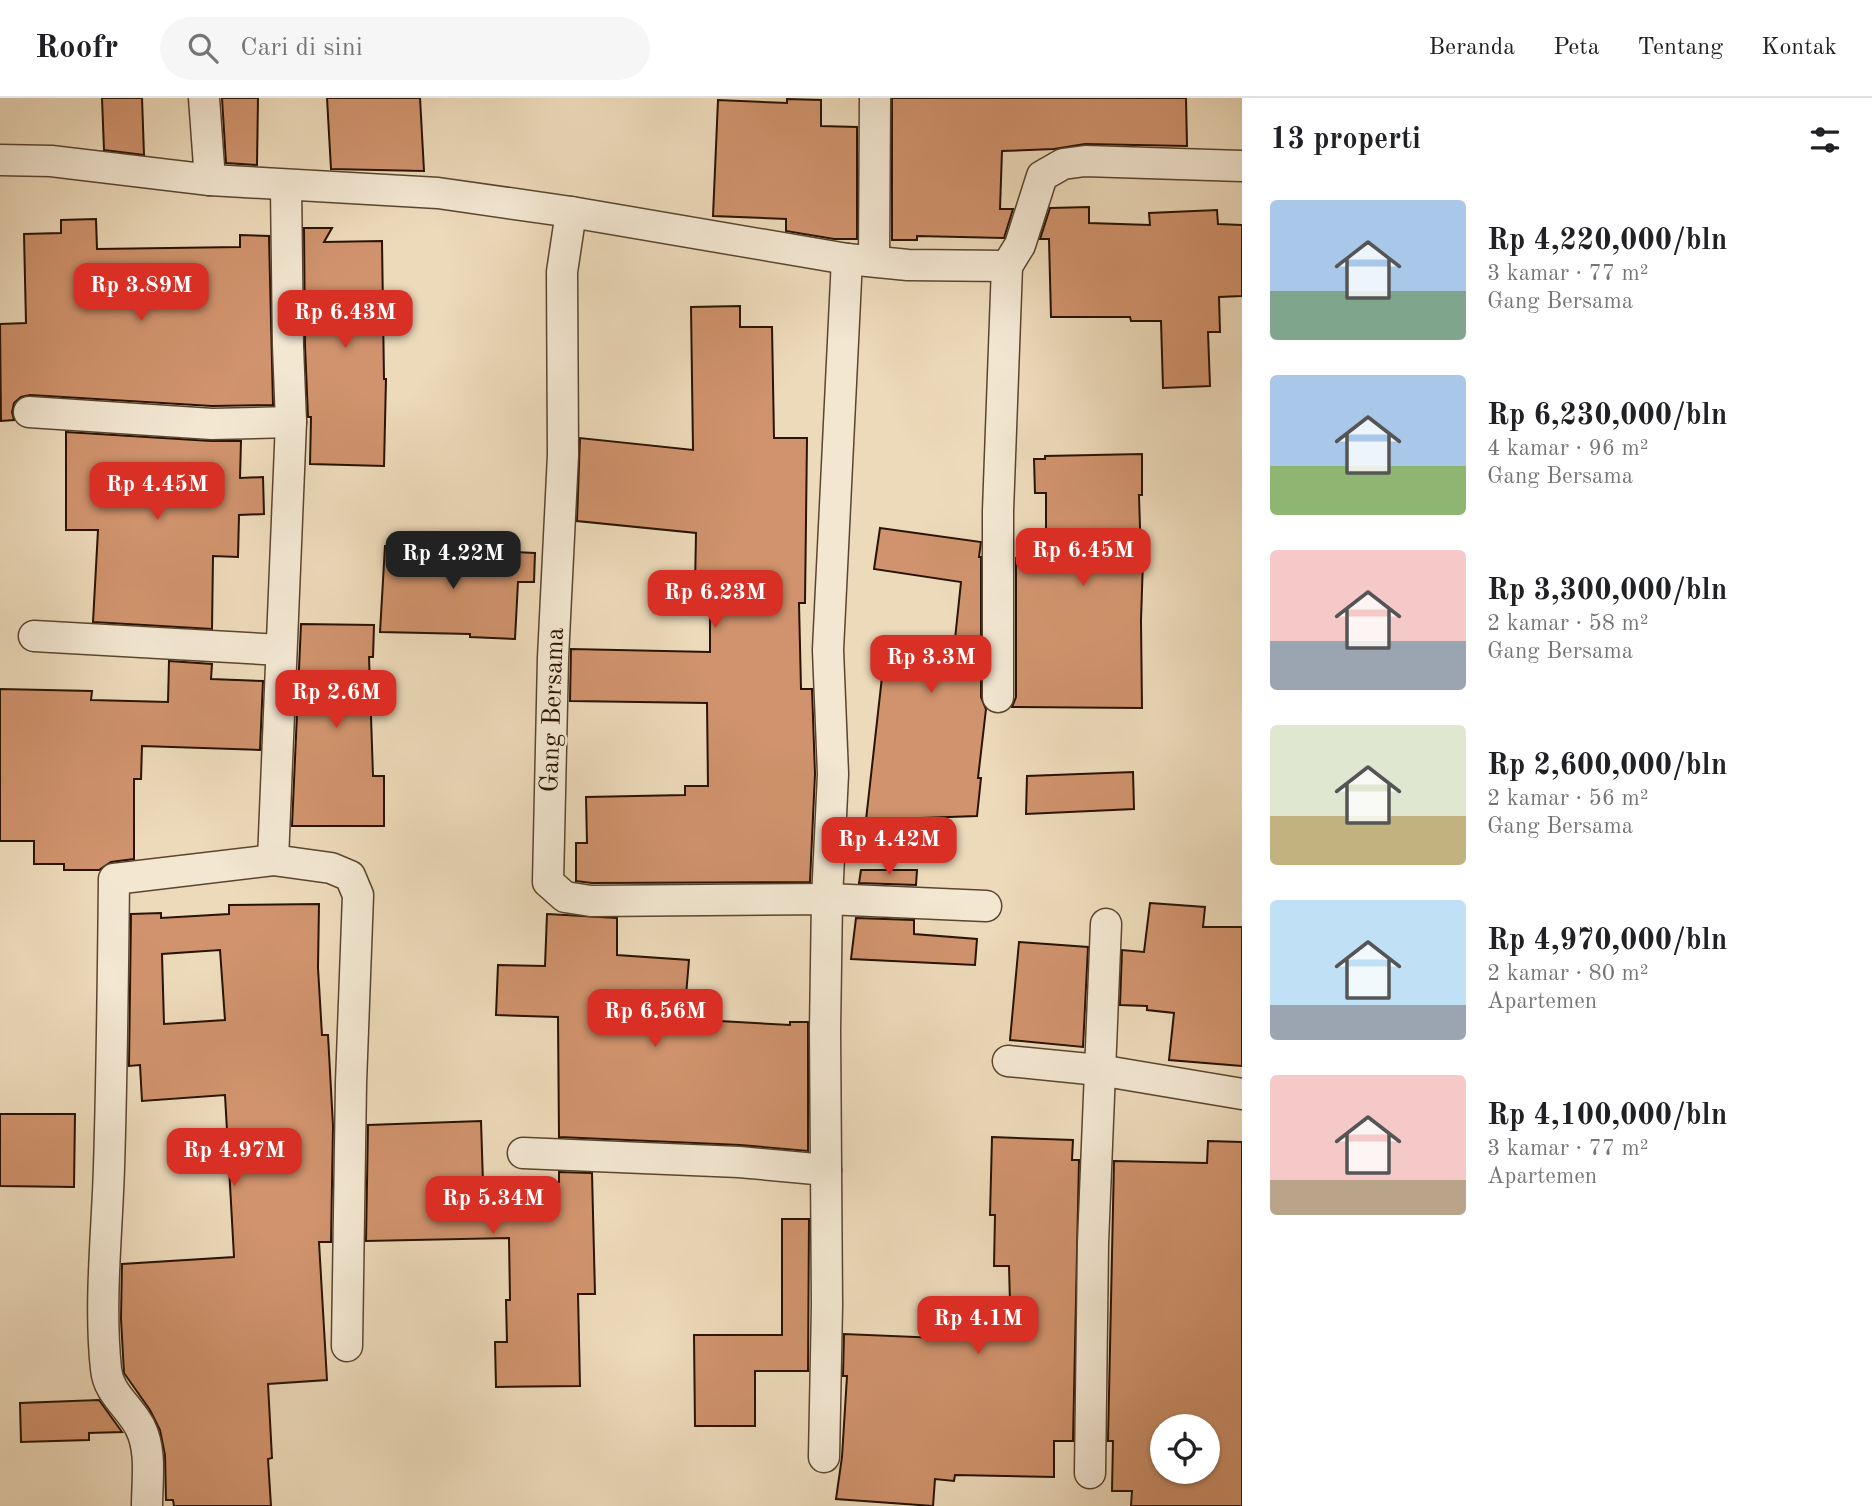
<!DOCTYPE html>
<html lang="id">
<head>
<meta charset="utf-8">
<style>
	body { margin:0; font-family:"Old Standard TT",serif; background:#f6f6f6; color:#202124; height:100vh; display:flex; flex-direction:column; font-size:26px; white-space:nowrap }
	* { box-sizing:border-box; margin:0 }
	p { font-size:23px; color:#757577 }
	.icon { flex:none; width:38px; height:38px; fill:none; stroke:currentColor; stroke-width:2; stroke-linecap:round; stroke-linejoin:round }
	.map { position:relative; flex:1; overflow:hidden }
	.panel { display:flex; flex-direction:column; background:#fff; width:630px }
	.panel>* { flex:none }
	.fabs { position:absolute; left:1150px; top:1316px; display:grid; gap:14px }
	.fabs a { display:grid; place-items:center; width:70px; height:70px; border-radius:50%; background:#fff; box-shadow:0 2px 5px #0004; font-size:35px }
	.price { position:absolute; translate:-50% -60px; padding:0 16px; border-radius:14px; background:#d93025; color:#fff; font-size:23px; line-height:46px; filter:drop-shadow(0 2px 4px #0008) }
	.price::after { content:''; position:absolute; left:50%; top:42px; width:21px; height:16px; margin-left:-10px; background:inherit; clip-path:polygon(0 0,100% 0,50% 100%) }
	.price.on { background:#222; color:#fff }
	ul { padding:0; list-style:none }
	li { display:flex; align-items:center; gap:21px; height:175px; padding:0 28px }
	li span { display:grid; place-items:center; flex:none; width:196px; height:140px; border-radius:7px; color:#555 }
	li>.icon { margin-inline-start:auto }
	span .icon { width:84px; height:84px; fill:#fffc; stroke-width:1 }
	li b { font-size:30px }
	h2 { display:flex; justify-content:space-between; align-items:center; height:84px; padding:0 28px; font-size:30px }
	header { display:flex; align-items:center; gap:42px; box-sizing:border-box; height:98px; padding:0 35px; background:#fff; border-bottom:2px solid #e0e0e0 }
	header strong { font-size:33px }
	nav { display:flex; gap:38px; margin-inline-start:auto; font-size:24px }
	.search { width:490px; height:63px; background:#f6f6f6; display:flex; align-items:center; gap:18px; box-sizing:border-box; padding:0 24px; border-radius:38px; color:#757577; font-size:26px }
	main { display:flex; flex:1; min-height:0 }
	.map>svg:first-child { display:block }
</style>
</head>
<body>
<header>
<strong>Roofr</strong>
<div class="search"><svg class="icon" aria-label="search" viewBox="0 0 24 24"><circle cx="10" cy="10" r="6"/><path d="M15 15l6 6"/></svg>Cari di sini</div>
<nav><a>Beranda</a><a>Peta</a><a>Tentang</a><a>Kontak</a></nav>
</header>
<main>
<div class="map">
<svg width="1242" height="1408" viewBox="0 0 1242 1408">
	<rect width="100%" height="100%" fill="#eddaba"/>
	<filter id="stains"><feTurbulence type="fractalNoise" baseFrequency=".00286" numOctaves="4"/><feColorMatrix values="0 0 0 0 .2 0 0 0 0 .09 0 0 0 0 .02 0 0 0 .5 -.17"/></filter>
	<radialGradient id="worn" r=".72"><stop offset=".6" stop-color="#630" stop-opacity="0"/><stop offset="1" stop-color="#630" stop-opacity=".3"/></radialGradient>
	<g fill="#d0936d" stroke="#291300" stroke-width="2" fill-rule="evenodd">
		<polygon points="102,0 142,0 144,57 104,52"/>
		<polygon points="222,0 258,0 257,67 226,65"/>
		<polygon points="327,0 420,0 424,73 331,71"/>
		<polygon points="892,0 1186,0 1187,48 1085,46 1054,51 1002,53 1000,111 1013,111 1004,140 917,138 917,142 892,142"/>
		<polygon points="787,1 821,2 821,28 857,29 857,141 834,141 786,133 786,121 713,118 718,2 787,5"/>
		<polygon points="1089,109 1089,125 1150,127 1149,115 1217,112 1218,126 1242,127 1242,198 1219,199 1220,234 1208,234 1210,288 1163,290 1161,223 1131,223 1130,219 1051,219 1049,141 1040,141 1050,110"/>
		<polygon points="96,121 97,151 240,149 240,137 269,138 273,307 212,308 30,297 21,299 14,305 12,314 14,322 1,323 0,226 26,225 24,136 61,135 61,122"/>
		<polygon points="304,130 332,130 324,144 382,143 384,281 386,281 384,368 310,366 311,319 308,319 305,248"/>
		<polygon points="740,208 740,229 772,229 774,340 807,340 805,505 799,505 801,591 812,591 815,676 810,784 592,785 576,783 576,745 587,745 586,699 685,697 685,688 708,688 707,605 570,603 571,551 710,554 710,490 695,489 696,435 577,423 580,340 693,352 691,209"/>
		<polygon points="66,334 211,343 241,343 240,380 263,379 264,416 239,417 238,459 213,458 212,531 93,524 98,432 66,432"/>
		<polygon points="1142,356 1142,397 1139,397 1141,461 1143,461 1141,523 1142,610 1012,609 1016,599 1016,460 1046,460 1046,395 1035,395 1034,361 1045,361 1045,358"/>
		<polygon points="880,430 981,444 979,459 981,459 981,599 986,611 978,680 981,680 977,718 866,722 885,552 953,560 961,484 874,471"/>
		<polygon points="385,448 535,455 534,484 518,484 515,541 470,539 470,536 380,534"/>
		<polygon points="301,526 374,527 373,559 369,559 373,678 384,678 384,728 292,728"/>
		<polygon points="169,563 212,566 211,581 263,583 260,652 142,648 141,681 134,681 134,761 111,764 99,772 64,772 64,766 34,766 34,743 0,743 0,591 92,593 91,602 168,604"/>
		<polygon points="1133,674 1134,711 1026,716 1027,678"/>
		<polygon points="861,772 917,772 916,787 859,785"/>
		<polygon points="1150,805 1205,809 1203,829 1242,829 1242,968 1169,962 1174,915 1147,912 1147,908 1120,907 1122,852 1144,854"/>
		<path d="M319,806L318,870L322,937H328L333,1028L331,1144H319L327,1282L268,1286L272,1360L268,1361L271,1408H174L173,1402H166L165,1357L160,1332L150,1312L124,1275L121,1221L122,1166L234,1159L225,997L142,1003L140,967L129,968L131,816L161,815V820L229,816V807ZM220,852L225,922L164,926L162,856Z"/>
		<polygon points="547,816 617,820 617,857 689,862 684,921 790,927 790,924 808,924 808,1053 740,1047 559,1039 558,919 496,917 498,867 545,868"/>
		<polygon points="856,820 914,822 914,836 977,841 975,867 851,861"/>
		<polygon points="1019,844 1088,849 1083,949 1010,942"/>
		<polygon points="0,1016 75,1016 74,1089 0,1088"/>
		<polygon points="481,1023 483,1085 559,1084 559,1074 592,1075 595,1196 578,1196 580,1288 496,1289 495,1244 507,1244 506,1202 510,1202 509,1140 366,1143 368,1027"/>
		<polygon points="992,1039 1073,1042 1072,1062 1079,1062 1073,1343 1054,1343 1054,1379 955,1377 954,1383 935,1381 933,1408 836,1401 842,1359 847,1278 843,1278 844,1236 1011,1243 1009,1168 994,1168 995,1117 990,1117"/>
		<path d="M1208,1043L1242,1044V1408H1131L1132,1393H1112L1113,1343H1108L1114,1063L1207,1065ZM1162,1328H1208V1374H1162Z"/>
		<polygon points="782,1121 809,1121 808,1273 755,1273 755,1328 695,1328 694,1237 782,1237"/>
		<polygon points="99,1302 122,1334 89,1335 89,1342 21,1344 20,1305"/>
	</g>
	<g fill="none" stroke-linecap="round" stroke-linejoin="round">
		<defs>
			<g id="minor">
				<polyline points="204,0 210,82"/>
				<polyline points="0,62 51,63 210,82 438,95 571,114 847,161 908,167 1007,168 1020,147 1042,78 1063,66 1085,63 1242,68"/>
				<polyline points="571,114 562,174 563,357 553,560 548,784 565,799 591,803 827,801 986,808"/>
				<polyline points="874,163 875,0"/>
				<polyline points="29,314 212,326 291,324"/>
				<polyline points="34,538 281,552"/>
				<polyline points="998,599 998,413 1007,168"/>
				<polyline points="273,762 291,324 288,248 286,88"/>
				<polyline points="1008,963 1099,972 1242,996"/>
				<polyline points="523,1055 739,1064 826,1072"/>
				<polyline points="824,1359 827,1207 825,933 827,801 833,676 828,552 847,161"/>
				<polyline points="1090,1375 1093,1145 1106,826"/>
				<path d="M147,1408C147,1382 152,1353 140,1329C129,1308 108,1295 106,1271C99,1205 107,1136 109,1069C112,973 113,877 114,781L273,762L331,770L350,778L358,797L351,985L347,1248"/>
			</g>
		</defs>
		<use href="#minor" stroke="#5a452e" stroke-width="33"/>
		<use href="#minor" stroke="#f3e7d2" stroke-width="30"/>
	</g>
	<g text-anchor="middle" dominant-baseline="central" stroke-width="5" stroke-linejoin="round" paint-order="stroke">
		<g font-size="26" fill="#291300" stroke="#f3e7d2">
			<text transform="translate(553 612) rotate(-88)">Gang Bersama</text>
		</g>
	</g>
	<rect width="100%" height="100%" filter="url(#stains)"/>
	<rect width="100%" height="100%" fill="url(#worn)"/>
</svg>
<div class="fabs">
<a><svg class="icon" aria-label="locate" viewBox="0 0 24 24"><circle cx="12" cy="12" r="6"/><path d="M12 2v4M12 18v4M2 12h4M18 12h4"/></svg></a>
</div>
<b class="price" style="left:141px;top:225px">Rp 3.89M</b>
<b class="price" style="left:345px;top:252px">Rp 6.43M</b>
<b class="price" style="left:157px;top:424px">Rp 4.45M</b>
<b class="price" style="left:1083px;top:490px">Rp 6.45M</b>
<b class="price on" style="left:453px;top:493px">Rp 4.22M</b>
<b class="price" style="left:715px;top:532px">Rp 6.23M</b>
<b class="price" style="left:931px;top:597px">Rp 3.3M</b>
<b class="price" style="left:336px;top:632px">Rp 2.6M</b>
<b class="price" style="left:889px;top:779px">Rp 4.42M</b>
<b class="price" style="left:655px;top:951px">Rp 6.56M</b>
<b class="price" style="left:234px;top:1090px">Rp 4.97M</b>
<b class="price" style="left:493px;top:1138px">Rp 5.34M</b>
<b class="price" style="left:978px;top:1258px">Rp 4.1M</b>
</div>
<section class="panel">
<h2>13 properti<svg class="icon" aria-label="filters" viewBox="0 0 24 24"><path d="M4 7h16M4 17h16"/><circle cx="9" cy="7" r="2"/><circle cx="15" cy="17" r="2"/></svg></h2>
<ul>
<li><span style="background:linear-gradient(#a9c7e8 65%,#7fa58c 0)"><svg class="icon" aria-label="home" viewBox="0 0 24 24"><path d="M3 11l9-7 9 7M6 9v11h12V9"/></svg></span><div><b>Rp 4,220,000/bln</b><p>3 kamar · 77 m²</p><p>Gang Bersama</p></div></li>
<li><span style="background:linear-gradient(#a9c7e8 65%,#8fb573 0)"><svg class="icon" aria-label="home" viewBox="0 0 24 24"><path d="M3 11l9-7 9 7M6 9v11h12V9"/></svg></span><div><b>Rp 6,230,000/bln</b><p>4 kamar · 96 m²</p><p>Gang Bersama</p></div></li>
<li><span style="background:linear-gradient(#f6c9c9 65%,#9aa5b1 0)"><svg class="icon" aria-label="home" viewBox="0 0 24 24"><path d="M3 11l9-7 9 7M6 9v11h12V9"/></svg></span><div><b>Rp 3,300,000/bln</b><p>2 kamar · 58 m²</p><p>Gang Bersama</p></div></li>
<li><span style="background:linear-gradient(#dfe7d0 65%,#c2b280 0)"><svg class="icon" aria-label="home" viewBox="0 0 24 24"><path d="M3 11l9-7 9 7M6 9v11h12V9"/></svg></span><div><b>Rp 2,600,000/bln</b><p>2 kamar · 56 m²</p><p>Gang Bersama</p></div></li>
<li><span style="background:linear-gradient(#bfe0f5 75%,#9aa5b1 0)"><svg class="icon" aria-label="home" viewBox="0 0 24 24"><path d="M3 11l9-7 9 7M6 9v11h12V9"/></svg></span><div><b>Rp 4,970,000/bln</b><p>2 kamar · 80 m²</p><p>Apartemen</p></div></li>
<li><span style="background:linear-gradient(#f6c9c9 75%,#b9a48a 0)"><svg class="icon" aria-label="home" viewBox="0 0 24 24"><path d="M3 11l9-7 9 7M6 9v11h12V9"/></svg></span><div><b>Rp 4,100,000/bln</b><p>3 kamar · 77 m²</p><p>Apartemen</p></div></li>
</ul>
</section>
</main>
</body>
</html>
